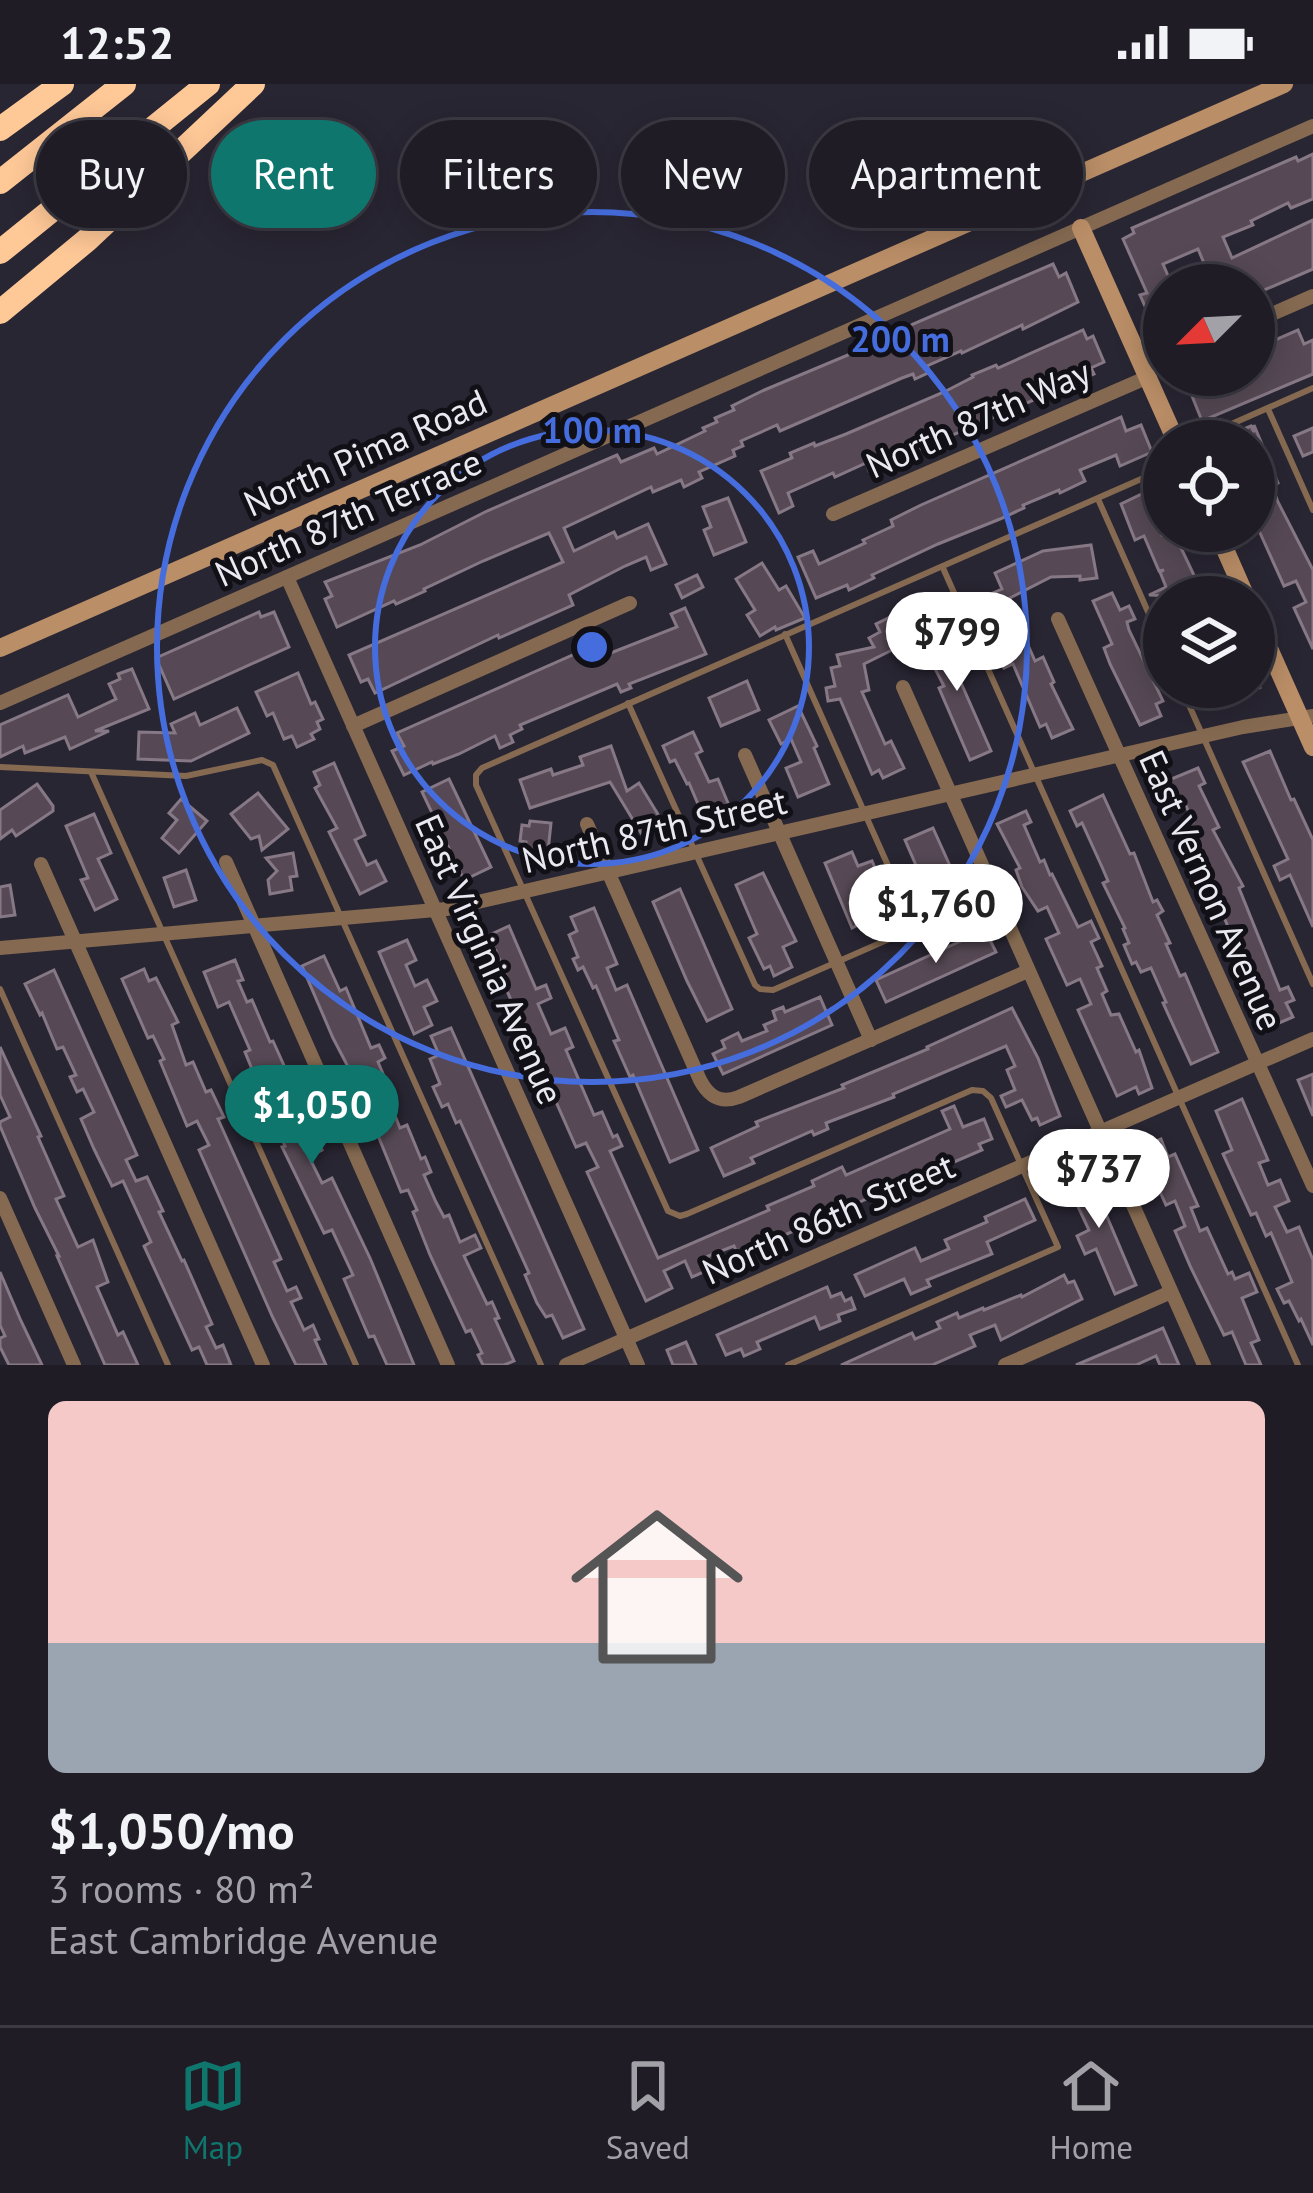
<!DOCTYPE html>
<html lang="en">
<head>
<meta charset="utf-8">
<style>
	body { margin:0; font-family:"PT Sans",sans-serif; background:#2c2932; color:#f1f3f6; height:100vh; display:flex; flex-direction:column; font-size:45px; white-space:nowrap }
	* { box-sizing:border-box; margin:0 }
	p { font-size:39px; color:#a1a1a7 }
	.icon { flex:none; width:66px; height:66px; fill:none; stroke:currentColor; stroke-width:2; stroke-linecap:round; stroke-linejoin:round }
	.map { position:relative; height:1281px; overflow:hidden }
	.drawer { display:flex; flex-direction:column; background:#1f1c26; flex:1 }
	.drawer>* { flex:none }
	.hud { position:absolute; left:36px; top:36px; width:1242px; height:108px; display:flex; gap:24px }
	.needle { width:78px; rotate:246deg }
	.controls { position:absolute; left:1143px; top:180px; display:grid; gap:24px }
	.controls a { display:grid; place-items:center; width:132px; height:132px; border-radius:50%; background:#1f1c26; box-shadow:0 6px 30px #0003,0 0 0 3px #3c3a43; font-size:60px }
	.price { position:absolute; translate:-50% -102px; padding:0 27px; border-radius:42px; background:#fff; color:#222; font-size:39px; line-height:78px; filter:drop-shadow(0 3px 6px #0008) }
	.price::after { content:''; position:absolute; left:50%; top:72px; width:36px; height:27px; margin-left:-18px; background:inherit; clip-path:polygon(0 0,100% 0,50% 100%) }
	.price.on { background:#0f766e; color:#fff }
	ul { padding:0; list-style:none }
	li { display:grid; align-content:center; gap:24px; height:636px; padding:0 48px }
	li+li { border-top:3px solid #3c3a43 }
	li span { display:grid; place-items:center; height:372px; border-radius:18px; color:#555 }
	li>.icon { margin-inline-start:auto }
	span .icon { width:216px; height:216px; fill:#fffc; stroke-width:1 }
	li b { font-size:51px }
	.tag { padding:0 42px; border-radius:54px; background:#1f1c26; box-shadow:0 6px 30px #0003,0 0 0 3px #3c3a43; font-size:42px; line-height:108px }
	.tag.on { background:#0f766e; color:#fff }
	.status { display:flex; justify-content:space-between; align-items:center; height:84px; padding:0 60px; background:#1f1c26; direction:ltr }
	.status svg { height:33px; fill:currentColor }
	.tabs { display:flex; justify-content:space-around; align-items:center; height:168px; border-top:3px solid #3c3a43; background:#1f1c26; font-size:33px; color:#a1a1a7 }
	.tabs a { display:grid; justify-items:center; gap:6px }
	.tabs .on { color:#0f766e }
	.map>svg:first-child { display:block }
</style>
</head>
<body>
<div class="status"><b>12:52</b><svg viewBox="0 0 49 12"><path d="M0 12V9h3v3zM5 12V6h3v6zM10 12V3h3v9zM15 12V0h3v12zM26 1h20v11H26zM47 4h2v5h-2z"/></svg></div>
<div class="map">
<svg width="1313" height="1281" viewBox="0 0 1313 1281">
	<rect width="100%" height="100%" fill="#292633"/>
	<g fill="#564955" stroke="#867885" stroke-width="3">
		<polygon points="1313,70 1313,115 1291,124 1288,119 1251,137 1253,141 1223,153 1232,174 1313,136 1313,185 1262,207 1259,202 1254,204 1254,201 1186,201 1209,191 1198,165 1163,180 1172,201 1164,201 1164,233 1152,238 1140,211 1147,209 1123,155 1134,149 1132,144 1296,73 1298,77"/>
		<polygon points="1053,180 1059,193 1066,189 1078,218 1023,245 1022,241 962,269 961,267 927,282 930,288 915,295 913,290 902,294 780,347 777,341 741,357 743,362 733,366 735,372 699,388 702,394 684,403 681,396 653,408 651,403 564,444 574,467 614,448 617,454 648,440 666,480 651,486 646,473 625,482 569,511 573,521 499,554 498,551 375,609 368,595 361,598 349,571 563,478 549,449 483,477 424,505 425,507 396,520 394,517 337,543 325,515 332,512 325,498 420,461 487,427 617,371 621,378 654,364 657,370 705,347 703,344 717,338 715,334 734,326 732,322 762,307 884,256 913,240"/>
		<polygon points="1083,246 1087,255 1093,252 1104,278 1091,284 1094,290 869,387 866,379 835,393 833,389 788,409 793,422 779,429 761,387 792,374 790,369 814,359 815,362 846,350 944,308 973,293 972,291 996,281 998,284"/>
		<polygon points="1298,246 1304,260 1313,256 1313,290 1202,337 1188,302 1194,300 1191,294 1200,291 1254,291 1254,265"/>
		<polygon points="1121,333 1126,347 1141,341 1152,368 1120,382 1116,371 1080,386 1085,397 1060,409 1059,406 1023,421 1024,424 1000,435 938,460 872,491 874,494 849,506 847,501 816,514 798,473 813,467 819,480 865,459 863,456 893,442 891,436 921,421"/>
		<polygon points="1254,341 1278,399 1272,402 1278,418 1313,486 1313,565 1294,524 1306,518 1296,497 1284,502 1256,440 1265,435 1254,410 1254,357 1215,357 1251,342 1254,348"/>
		<polygon points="1313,344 1313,368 1303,372 1294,352"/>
		<polygon points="1154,404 1163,425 1152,430 1162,451 1173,447 1202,508 1192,513 1149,511 1166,503 1160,488 1164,486 1159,487 1144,452 1135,456 1121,420"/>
		<polygon points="728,414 746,458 714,471 704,446 711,443 703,423"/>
		<polygon points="1091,461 1097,494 1080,496 1080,492 1051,493 1008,515 1011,522 977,516 1002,505 995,489 1043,467"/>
		<polygon points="762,479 779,506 786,502 805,534 776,546 775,543 760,552 747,531 755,526 736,495"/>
		<polygon points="697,491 703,503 682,514 676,501"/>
		<polygon points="1112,509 1120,526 1129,522 1135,535 1127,538 1129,546 1163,617 1156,620 1161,632 1140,641 1110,580 1104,564 1112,560 1093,517"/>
		<polygon points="685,524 706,570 629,600 631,604 621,608 617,600 520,641 522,645 510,651 513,658 500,664 495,652 459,670 433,680 432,678 404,691 392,667 404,662 397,649 593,562 598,574 677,543 671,530"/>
		<polygon points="907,525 920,552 864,580 869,606 862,608 885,660 891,657 904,684 883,694 879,686 872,690 840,615 828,617 826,604 835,602 831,584 840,582 837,571 874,563 869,554 880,548 876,540"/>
		<polygon points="259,528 261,533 274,528 289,563 174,615 156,574"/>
		<polygon points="1015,531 1035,577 1043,573 1054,598 1051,600 1073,645 1052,654 1046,640 1040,643 1013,580 1004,584 993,561 996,559 990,545"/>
		<polygon points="943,549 950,562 959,557 969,578 955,585 991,667 970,676 939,604 944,602 922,560"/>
		<polygon points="132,585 149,625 95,647 109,647 70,665 65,653 25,669 23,662 0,673 0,641 68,611 78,633 116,615 109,600 120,595 118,590"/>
		<polygon points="298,589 311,620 315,618 323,635 317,638 320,645 311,650 314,655 297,663 292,652 284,655 273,629 267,632 256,608"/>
		<polygon points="747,597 759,626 721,642 709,614"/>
		<polygon points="1218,603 1261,603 1225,619"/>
		<polygon points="798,622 817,662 814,664 829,700 798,713 786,684 801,678 791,655 781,660 769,636"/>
		<polygon points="237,624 249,649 191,677 138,675 139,648 175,649 171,640 195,629 200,641"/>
		<polygon points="693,648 702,667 696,670 709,698 718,695 735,736 709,746 689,699 687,700 675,676 670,678 663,662"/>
		<polygon points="611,662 627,707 639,699 662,737 641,749 610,698 530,724 520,696 551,685 553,691 583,681 580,673"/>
		<polygon points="1270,667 1291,716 1294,715 1313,756 1313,843 1290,791 1280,796 1274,782 1288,775 1243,678"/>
		<polygon points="334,679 365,751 355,756 367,781 376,777 386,797 360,810 329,748 337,744 315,704 320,701 314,688"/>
		<polygon points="1198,684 1205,699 1199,702 1219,743 1213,746 1243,802 1239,804 1280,906 1288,903 1294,916 1286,919 1293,933 1272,942 1184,743 1193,738 1183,715 1173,719 1164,698"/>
		<polygon points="449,695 491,783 464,796 422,708"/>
		<polygon points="37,700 53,722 53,727 16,752 12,746 0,755 0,726"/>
		<polygon points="258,709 288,745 262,766 259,752 251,755 231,730"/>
		<polygon points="1103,711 1130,770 1134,769 1153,818 1157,816 1163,827 1157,831 1170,859 1166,860 1180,892 1185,890 1218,968 1191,980 1163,919 1166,918 1151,884 1141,888 1136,878 1132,880 1124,861 1129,859 1123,845 1125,844 1103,799 1108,797 1102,783 1082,739 1077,742 1070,727"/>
		<polygon points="181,715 207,737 179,769 162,754 177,736 169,729"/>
		<polygon points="1026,727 1031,738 1024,741 1040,778 1044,776 1050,791 1052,790 1078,843 1091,837 1099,854 1091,858 1102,882 1097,884 1107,907 1102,910 1111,931 1119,930 1136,968 1139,966 1152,1004 1139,1010 1136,1003 1117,1012 1078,926 1091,920 1080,895 1067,901 1046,855 1059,849 1047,823 1038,827 1022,803 1016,786 1020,784 997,740"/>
		<polygon points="94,730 111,769 98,775 117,815 95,826 81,796 88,794 66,742"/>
		<polygon points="530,737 551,739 547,777 524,775 526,758 520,757 522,741 529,742"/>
		<polygon points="933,744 968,822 948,831 945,826 937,830 922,796 906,803 902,792 918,786 905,756"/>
		<polygon points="852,768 858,782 872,777 878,791 872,794 886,825 879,828 885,842 867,850 862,839 852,844 825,779"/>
		<polygon points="293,769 297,792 290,793 292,806 270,810 268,796 277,787 266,774"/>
		<polygon points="186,786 196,816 174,823 164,794"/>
		<polygon points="763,789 796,857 783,863 792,883 774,892 770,882 764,885 749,854 757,850 736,801"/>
		<polygon points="10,801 15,831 0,833 0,803"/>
		<polygon points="680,805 732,925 707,937 687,897 653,818"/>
		<polygon points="594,824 617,880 607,884 616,906 627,901 698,1066 670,1078 633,991 630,993 614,957 619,956 596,902 593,904 583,883 578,886 573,875 578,873 569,851 577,847 571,833"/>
		<polygon points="509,842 536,905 546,901 551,914 538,920 551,950 565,944 573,963 566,966 594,1031 602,1028 613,1053 617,1051 622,1062 610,1067 658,1174 769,1126 767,1122 814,1102 812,1097 842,1083 846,1091 950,1045 942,1027 954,1022 963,1043 984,1035 992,1055 979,1060 982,1066 947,1081 948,1083 934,1090 932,1086 828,1132 825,1126 805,1135 808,1141 738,1171 734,1162 708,1172 713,1184 692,1193 685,1177 664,1187 672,1204 646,1217 587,1088 598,1083 586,1059 576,1063 503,898 508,896 496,867 490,870 483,854"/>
		<polygon points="985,846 996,868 886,918 876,896"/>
		<polygon points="407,856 416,876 406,881 415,902 427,896 437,917 424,923 432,941 414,950 379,868"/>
		<polygon points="324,872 340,907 346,904 371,964 379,961 385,974 378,978 396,1020 391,1022 400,1044 407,1041 421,1075 425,1073 431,1088 424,1091 436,1118 444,1133 449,1131 460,1158 475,1151 481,1164 464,1172 487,1220 492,1218 499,1234 495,1235 514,1277 504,1281 483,1281 478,1271 482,1269 471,1246 466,1248 430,1171 413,1128 417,1126 408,1106 401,1108 357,1000 333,954 302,882"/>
		<polygon points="235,876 243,896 238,897 247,918 252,916 270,958 273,957 322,1066 309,1073 322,1099 332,1094 370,1174 414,1281 387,1281 374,1252 369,1253 344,1195 353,1191 332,1146 324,1149 282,1063 285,1062 278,1046 284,1043 263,998 258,1000 245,968 250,966 229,918 218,923 204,888"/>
		<polygon points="144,885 149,897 156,894 178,938 172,941 186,981 193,978 206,1008 211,1006 224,1033 218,1035 281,1175 274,1178 287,1207 296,1203 301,1214 291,1218 304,1246 313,1241 319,1255 315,1256 326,1281 296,1281 273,1234 199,1066 209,1061 197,1037 187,1042 160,977 164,975 153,952 148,954 122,895"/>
		<polygon points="54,886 137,1071 126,1076 136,1097 147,1093 163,1127 159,1128 182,1177 184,1176 212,1240 206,1243 216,1264 223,1261 231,1281 207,1281 199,1263 192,1266 144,1162 151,1158 123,1097 112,1102 94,1065 81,1035 94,1028 83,1005 77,1008 70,993 76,991 63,963 57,965 42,929 40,931 25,900"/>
		<polygon points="820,913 832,941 723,990 713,970 725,964 722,957 738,949 742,957 767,947 764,941 776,936 773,927 783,923 785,928"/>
		<polygon points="1012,924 1038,974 1060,1032 1040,1041 1037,1034 1032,1036 1022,1016 1006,1023 1001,1012 1015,1006 1007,986 1015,982 1006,962 893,1010 894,1013 826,1039 828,1045 814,1051 812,1047 751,1074 754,1079 724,1092 711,1064 758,1042 756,1038 844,1004 842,1001 928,965 927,963"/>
		<polygon points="451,944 584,1245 563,1254 552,1231 546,1233 537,1219 525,1191 529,1189 460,1037 456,1039 448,1020 442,1023 433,1003 440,1000 430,975 439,971 431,952"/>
		<polygon points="0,963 41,1052 38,1053 64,1112 56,1115 78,1163 93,1156 108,1198 97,1203 118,1251 123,1248 138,1281 105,1281 57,1172 59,1172 35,1124 0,1042 0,1038 10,1033 0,1011"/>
		<polygon points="1313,990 1313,1032 1298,996"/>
		<polygon points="1242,1015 1268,1076 1259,1079 1268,1101 1280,1096 1289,1117 1275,1123 1287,1148 1299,1143 1313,1176 1313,1261 1301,1235 1299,1237 1289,1217 1284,1219 1277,1205 1292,1198 1271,1149 1266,1152 1256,1129 1251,1131 1223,1070 1232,1066 1216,1027"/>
		<polygon points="1161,1055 1168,1073 1175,1070 1198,1122 1191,1124 1200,1147 1207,1144 1228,1190 1232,1188 1235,1195 1249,1189 1257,1208 1242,1214 1259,1256 1251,1259 1261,1281 1246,1281 1232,1248 1224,1251 1191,1184 1175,1147 1185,1142 1175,1117 1166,1121 1140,1064"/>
		<polygon points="1086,1083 1136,1201 1115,1210 1096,1165 1085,1170 1077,1152 1089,1146 1064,1093"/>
		<polygon points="1025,1115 1035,1136 987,1158 992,1170 927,1196 930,1202 911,1210 904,1195 865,1212 855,1191 915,1164 921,1177 949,1165 945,1156 987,1138 985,1133"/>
		<polygon points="0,1188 21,1237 42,1281 9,1281 0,1263 0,1254 5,1252 0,1241"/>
		<polygon points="1064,1191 1068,1199 1074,1197 1082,1215 1001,1256 995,1241 970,1251 975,1262 932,1281 841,1281 912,1249 915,1255 940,1244 937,1238 957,1229 959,1234 983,1224 984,1226 1021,1211 1022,1213"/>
		<polygon points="827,1203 831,1213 841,1209 845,1217 851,1214 855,1225 838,1231 840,1237 820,1245 815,1233 757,1258 760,1265 744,1272 741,1265 726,1271 717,1251"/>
		<polygon points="1163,1244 1179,1281 1160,1281 1156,1272 1136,1281 1076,1281"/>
		<polygon points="686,1258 696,1281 673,1281 667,1266"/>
	</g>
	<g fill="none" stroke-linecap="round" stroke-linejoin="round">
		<g stroke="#856a51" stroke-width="6">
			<polyline points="1268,325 1313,426"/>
			<polyline points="1193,357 1313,304"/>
			<polyline points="1098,415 1164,564"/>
			<polyline points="943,484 1298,1281"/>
			<polyline points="1181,603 1313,900"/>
			<polyline points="628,619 755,901 760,905 773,906 903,849 910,842 910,831 785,550"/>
			<polyline points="0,683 186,692 262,676 273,681 541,1281"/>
			<polyline points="91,688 356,1281"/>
			<polyline points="0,905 168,1281"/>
			<polyline points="788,1281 1058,1163 991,1014 983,1007 972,1006 687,1130 680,1132 668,1127 476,701 476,691 482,684 1164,385"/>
		</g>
		<g stroke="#856a51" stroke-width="14">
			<polyline points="1254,238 1313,212"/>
			<polyline points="1144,286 1164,277"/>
			<polyline points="833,430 1148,293"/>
			<polyline points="287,493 638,1281"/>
			<polyline points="1058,535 1313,1102"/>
			<polyline points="903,603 1204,1281"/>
			<polyline points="0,619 1313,42"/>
			<polyline points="353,642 630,519"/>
			<polyline points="745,671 871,956"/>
			<path d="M587,740L700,996C709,1013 720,1020 739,1013L1028,887"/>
			<polyline points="226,778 448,1281"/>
			<polyline points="41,780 263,1281"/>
			<polyline points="0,864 447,825 1243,643 1313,632"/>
			<polyline points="0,1114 74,1281"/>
			<polyline points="566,1281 1313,955"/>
			<polyline points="1005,1281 1171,1208"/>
		</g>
		<g stroke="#ba8e67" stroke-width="18">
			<polyline points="1081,144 1176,357"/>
			<polyline points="1217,447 1246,513"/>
			<polyline points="1254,531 1313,663"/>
			<polyline points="0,564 1284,0"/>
		</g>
		<g stroke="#ffc897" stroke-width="24">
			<polyline points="0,45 62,0"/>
			<polyline points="0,98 124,0"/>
			<polyline points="0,168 208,0"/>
			<polyline points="0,228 87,156 253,0"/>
		</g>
	</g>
	<g fill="none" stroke="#466ddd" stroke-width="6">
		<circle cx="592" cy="563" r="217"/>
		<circle cx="592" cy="563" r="435"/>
	</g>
	<g text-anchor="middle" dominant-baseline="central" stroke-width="10" stroke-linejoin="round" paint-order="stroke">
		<g font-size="36" fill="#eae8f1" stroke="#111016">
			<text transform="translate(978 334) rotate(-24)">North 87th Way</text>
			<text transform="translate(365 368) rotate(-24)">North Pima Road</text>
			<text transform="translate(348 433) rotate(-24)">North 87th Terrace</text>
			<text transform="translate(654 746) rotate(-13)">North 87th Street</text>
			<text transform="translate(1212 806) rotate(66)">East Vernon Avenue</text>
			<text transform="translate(490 875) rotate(66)">East Virginia Avenue</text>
			<text transform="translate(828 1134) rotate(-24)">North 86th Street</text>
		</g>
	</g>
	<circle cx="592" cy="563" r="18" fill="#466ddd" stroke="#111016" stroke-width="6"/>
	<g font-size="36" text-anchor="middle" font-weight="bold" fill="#466ddd" stroke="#111016" stroke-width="10" stroke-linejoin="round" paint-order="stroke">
		<text x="900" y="268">200 m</text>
		<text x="592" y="359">100 m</text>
	</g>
</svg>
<div class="controls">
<a><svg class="needle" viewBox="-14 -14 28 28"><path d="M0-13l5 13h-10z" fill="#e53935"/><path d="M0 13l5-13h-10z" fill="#a1a1a7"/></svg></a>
<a><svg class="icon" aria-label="locate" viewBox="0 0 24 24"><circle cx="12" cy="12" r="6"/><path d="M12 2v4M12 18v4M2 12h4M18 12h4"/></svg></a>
<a><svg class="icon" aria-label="layers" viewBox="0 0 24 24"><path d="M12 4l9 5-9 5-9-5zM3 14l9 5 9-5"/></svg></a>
</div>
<b class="price" style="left:957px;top:610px">$799</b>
<b class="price" style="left:936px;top:882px">$1,760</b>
<b class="price on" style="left:312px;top:1083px">$1,050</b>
<b class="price" style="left:1099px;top:1147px">$737</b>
<div class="hud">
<a class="tag">Buy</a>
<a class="tag on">Rent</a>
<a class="tag">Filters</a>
<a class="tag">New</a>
<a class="tag">Apartment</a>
</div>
</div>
<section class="drawer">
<ul>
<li><span style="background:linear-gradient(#f6c9c9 65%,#9aa5b1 0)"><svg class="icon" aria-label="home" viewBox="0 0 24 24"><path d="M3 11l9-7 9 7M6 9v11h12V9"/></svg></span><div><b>$1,050/mo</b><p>3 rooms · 80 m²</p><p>East Cambridge Avenue</p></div></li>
</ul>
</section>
<nav class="tabs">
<a class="on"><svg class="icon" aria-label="map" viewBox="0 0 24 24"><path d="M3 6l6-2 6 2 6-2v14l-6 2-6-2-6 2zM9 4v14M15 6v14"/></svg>Map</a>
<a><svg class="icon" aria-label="saved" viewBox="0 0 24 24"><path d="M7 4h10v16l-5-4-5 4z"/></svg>Saved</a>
<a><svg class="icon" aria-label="home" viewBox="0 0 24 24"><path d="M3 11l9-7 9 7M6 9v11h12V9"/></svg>Home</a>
</nav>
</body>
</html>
